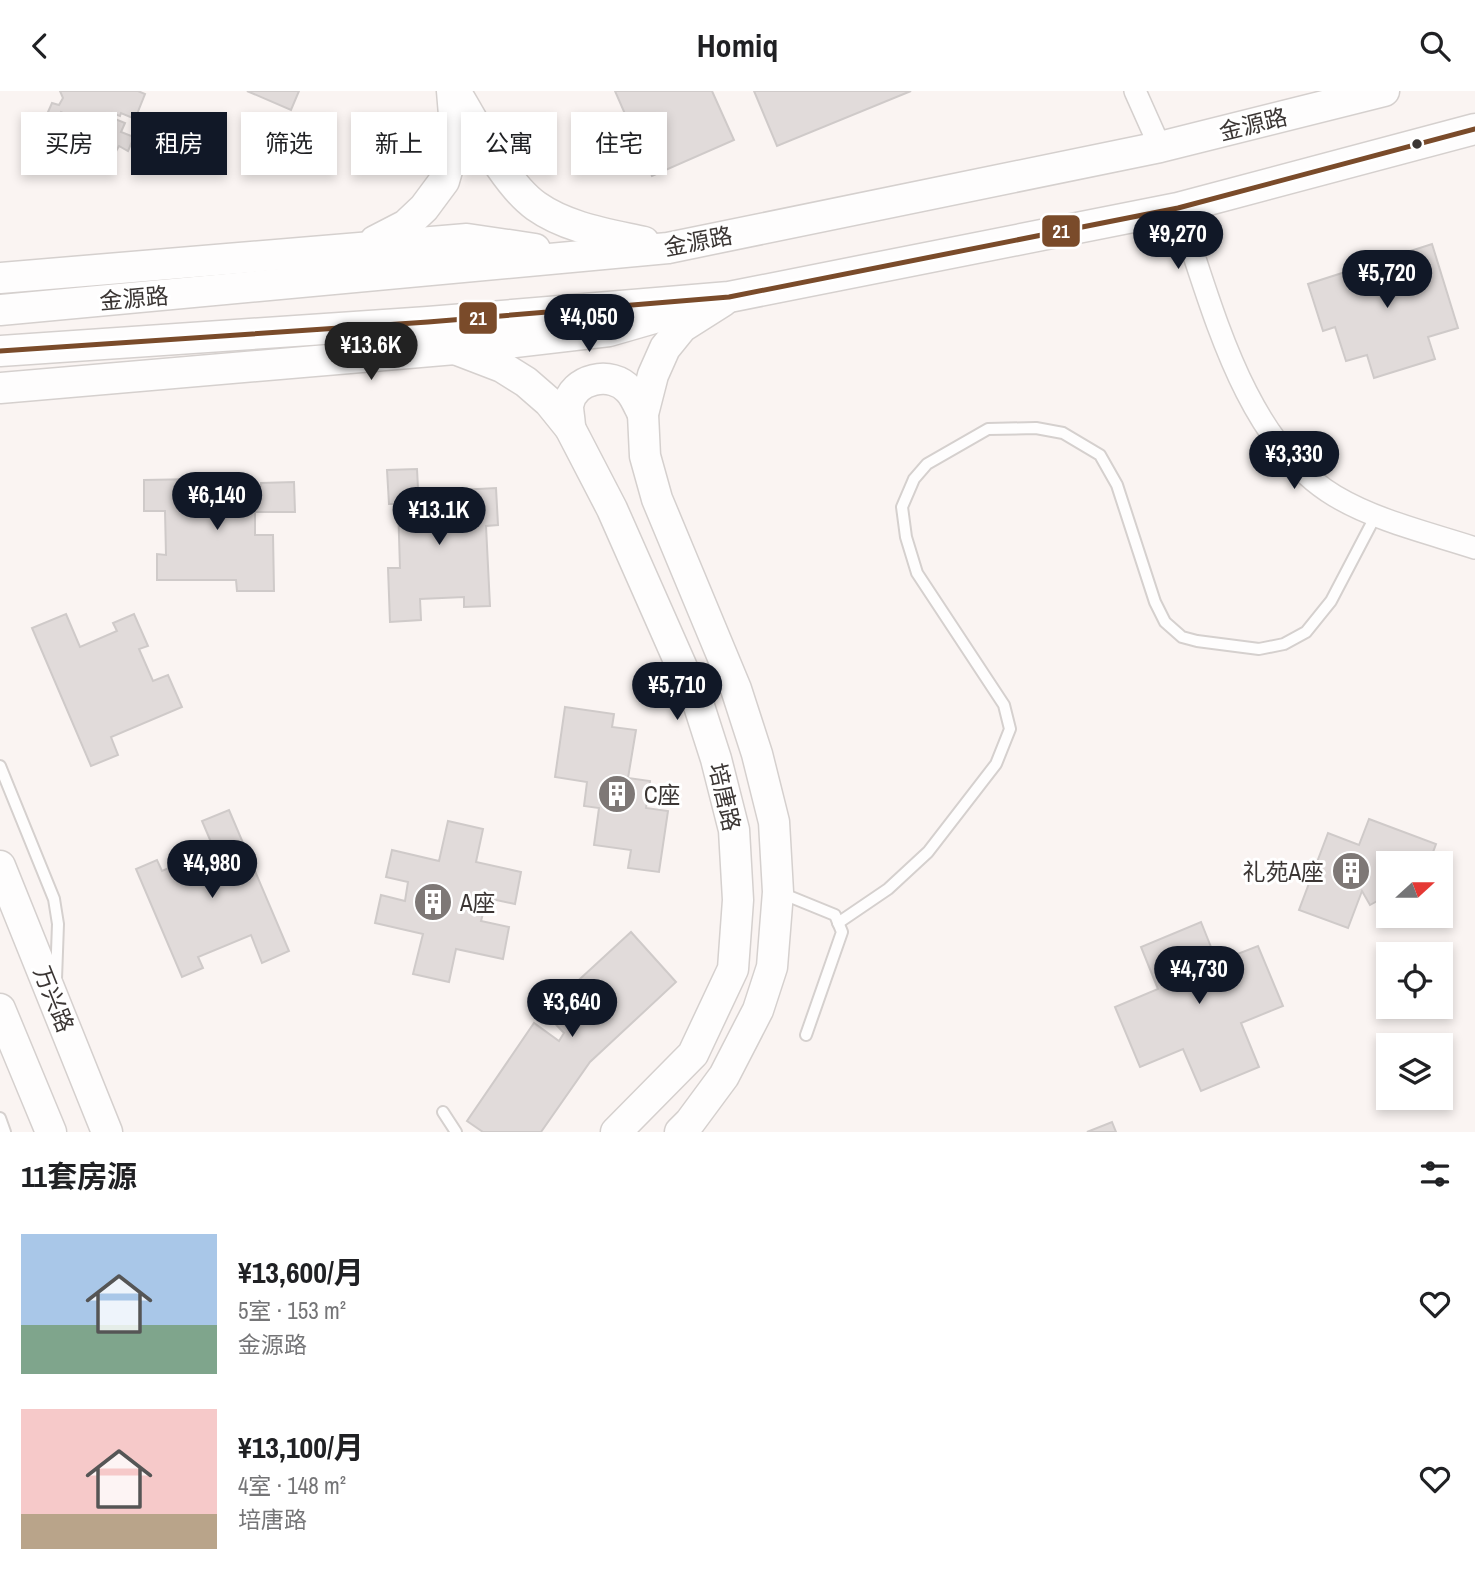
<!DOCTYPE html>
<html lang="zh">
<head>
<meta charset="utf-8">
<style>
	body { margin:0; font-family:"Archivo Narrow","Noto Sans SC",sans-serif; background:#f2f2f2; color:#202124; height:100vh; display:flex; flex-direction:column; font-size:26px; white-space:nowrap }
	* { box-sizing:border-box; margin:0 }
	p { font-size:23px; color:#757577 }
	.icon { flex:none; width:38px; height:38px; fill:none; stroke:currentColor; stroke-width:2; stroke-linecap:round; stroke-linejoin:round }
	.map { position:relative; height:1041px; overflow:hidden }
	.side { display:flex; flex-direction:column; background:#fff; flex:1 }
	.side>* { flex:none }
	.banner { position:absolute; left:21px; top:21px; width:700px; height:63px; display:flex; gap:14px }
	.needle { width:46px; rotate:69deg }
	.fabs { position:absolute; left:1376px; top:760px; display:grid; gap:14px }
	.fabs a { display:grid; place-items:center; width:77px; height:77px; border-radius:0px; background:#fff; box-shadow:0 4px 10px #0003; font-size:35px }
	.price { position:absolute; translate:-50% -60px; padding:0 16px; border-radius:24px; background:#111827; color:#fff; font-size:23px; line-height:46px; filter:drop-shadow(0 2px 4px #0008) }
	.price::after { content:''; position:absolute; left:50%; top:42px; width:21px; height:16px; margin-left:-10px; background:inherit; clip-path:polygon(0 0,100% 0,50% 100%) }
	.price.selected { background:#222; color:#fff }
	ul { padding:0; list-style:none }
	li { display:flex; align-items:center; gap:21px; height:175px; padding:0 21px }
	li span { display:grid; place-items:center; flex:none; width:196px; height:140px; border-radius:0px; color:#555 }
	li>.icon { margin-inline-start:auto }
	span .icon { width:84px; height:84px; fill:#fffc; stroke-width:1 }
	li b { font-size:30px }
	h2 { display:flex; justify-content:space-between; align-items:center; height:84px; padding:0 21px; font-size:30px }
	.tag { padding:0 24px; border-radius:0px; background:#fff; box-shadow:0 4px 10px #0003; font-size:24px; line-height:63px }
	.tag.selected { background:#111827; color:#fff }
	header { display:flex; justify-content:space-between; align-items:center; height:91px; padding:0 21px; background:#fff; font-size:32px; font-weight:700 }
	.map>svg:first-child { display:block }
</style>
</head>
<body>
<header><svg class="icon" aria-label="back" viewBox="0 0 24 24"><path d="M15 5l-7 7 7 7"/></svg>Homiq<svg class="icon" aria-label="search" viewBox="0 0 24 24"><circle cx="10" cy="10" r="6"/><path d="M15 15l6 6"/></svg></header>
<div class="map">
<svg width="1475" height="1041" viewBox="0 0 1475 1041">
	<rect width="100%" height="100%" fill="#faf4f2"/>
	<g fill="#e1dbda" stroke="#cfcac9" stroke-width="2">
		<polygon points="60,0 138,0 145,3 135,28 121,22 120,25 112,22 110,26 125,32 121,41 134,46 128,60 119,55 115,62 102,57 106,47 97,43 94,52 65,39 70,25 61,21 55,35 44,30 52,12 59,14 63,7"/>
		<polygon points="247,0 299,0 291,19"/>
		<polygon points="615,0 712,0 734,49 652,85"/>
		<polygon points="754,0 911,0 777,55"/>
		<polygon points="1432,153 1458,237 1428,246 1435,268 1374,287 1367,264 1346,270 1335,236 1323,240 1308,193"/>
		<polygon points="417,378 419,417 441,417 440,400 496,397 498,434 486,435 490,515 464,516 464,506 420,508 421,529 390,531 388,477 400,477 398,413 389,413 387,379"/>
		<polygon points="197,388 197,401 260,400 261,392 294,391 295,421 255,421 255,444 273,444 274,500 237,500 236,489 157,489 157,463 166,464 165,420 144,420 144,389"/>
		<polygon points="66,523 80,556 117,540 113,532 134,523 148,555 139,558 153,590 168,584 182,616 111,646 118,664 91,675 32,537"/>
		<polygon points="565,616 614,623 612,636 636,639 628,687 650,690 646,717 668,720 659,781 628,777 631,759 594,754 599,717 584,715 587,691 555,686"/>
		<polygon points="229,719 289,860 262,872 251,844 198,866 203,877 182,886 136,778 157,769 162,780 214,758 202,730"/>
		<polygon points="1369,728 1436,753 1429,772 1388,772 1388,789 1383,788 1388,796 1388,804 1370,814 1362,800 1348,837 1299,819 1328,742 1359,754"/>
		<polygon points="448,730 483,738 476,771 521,781 515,813 487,807 481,830 509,836 503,868 456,858 449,891 413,883 423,843 375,832 381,804 405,810 408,791 386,786 392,759 439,770"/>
		<polygon points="1201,831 1217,871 1258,855 1283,915 1241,932 1259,976 1201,1000 1183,958 1140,976 1115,916 1158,898 1141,856"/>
		<polygon points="631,841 676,891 590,971 541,1041 483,1041 467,1030 534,932 559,950 564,942 544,921"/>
		<polygon points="1112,1031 1116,1041 1087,1041"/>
	</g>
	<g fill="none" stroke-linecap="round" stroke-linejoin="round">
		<defs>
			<g id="lane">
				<polyline points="0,675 54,808 58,833 56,888"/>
				<polyline points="781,802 835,824 842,841 806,944"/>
				<polyline points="838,832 888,798 928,761 996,673 1010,638 1004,614 917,482 906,446 902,416 914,388 927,373 988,338 1036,337 1063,342 1100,364 1117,394 1155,511 1165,531 1182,546 1197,550 1259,558 1284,553 1306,541 1331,510 1376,424"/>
				<polyline points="443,1021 456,1041"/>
				<polyline points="0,1027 5,1041"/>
			</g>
			<g id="street">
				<polyline points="1135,0 1160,56"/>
				<path d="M1178,117C1212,213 1243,350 1335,405C1377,430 1429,442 1475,457"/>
			</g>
			<g id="secondary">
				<path d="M455,0C476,34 504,92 536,115C567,137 608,143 644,151"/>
				<polyline points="375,150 406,134 424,117 444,90 456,48 452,0"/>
				<polyline points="0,187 467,148 535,158"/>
				<polyline points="0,219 668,157 1160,56 1384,0"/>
				<polyline points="455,258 502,276 526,291 549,311 570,337 612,418 699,615 716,668 734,739 738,809 733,878 693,963 616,1041"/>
				<polyline points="0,260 428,231 729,206 1178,117 1475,38"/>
				<polyline points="0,297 455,258 609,240 661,225"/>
				<path d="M570,337C570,330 568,321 568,315C572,287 612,279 629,299C635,305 639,316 643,323"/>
				<polyline points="0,775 107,1041"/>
				<polyline points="0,918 51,1041"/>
				<polyline points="680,1041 690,1031 724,985 758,919 772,876 778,801 774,731 757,663 736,598 657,408 645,365 643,323 653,284 665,257 682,236 723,210"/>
			</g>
		</defs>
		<use href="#lane" stroke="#d5d0ce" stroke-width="14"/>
		<use href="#street" stroke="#d5d0ce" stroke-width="24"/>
		<use href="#secondary" stroke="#d5d0ce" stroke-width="33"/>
		<use href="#lane" stroke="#fefdfd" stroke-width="10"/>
		<use href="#street" stroke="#fefdfd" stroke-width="21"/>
		<use href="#secondary" stroke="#fefdfd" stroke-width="30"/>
		<defs>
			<polyline id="bus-1" points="0,260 428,231 729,206 1178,117 1475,38"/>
		</defs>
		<use href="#bus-1" stroke="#fff" stroke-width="10"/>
		<use href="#bus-1" stroke="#7a4b2a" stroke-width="5"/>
	</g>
	<defs>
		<symbol id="building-disc" viewBox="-11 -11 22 22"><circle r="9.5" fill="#7e7876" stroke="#fff"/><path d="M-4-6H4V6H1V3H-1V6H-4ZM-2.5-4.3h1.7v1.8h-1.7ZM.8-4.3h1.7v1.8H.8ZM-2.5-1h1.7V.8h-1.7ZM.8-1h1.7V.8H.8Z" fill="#fff"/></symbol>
	</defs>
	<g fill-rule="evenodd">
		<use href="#building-disc" x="595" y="681" width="44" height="44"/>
		<use href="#building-disc" x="1329" y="758" width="44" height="44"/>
		<use href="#building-disc" x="411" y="789" width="44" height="44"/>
	</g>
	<circle fill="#3b3634" stroke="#fff" stroke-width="2.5" cx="1417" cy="53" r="6"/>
	<g text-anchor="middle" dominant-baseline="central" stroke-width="6" stroke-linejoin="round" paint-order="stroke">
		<g font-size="23" fill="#3b3634" stroke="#fff">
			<text transform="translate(1253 33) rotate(-14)">金源路</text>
			<text transform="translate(698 150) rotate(-11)">金源路</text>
			<text transform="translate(134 207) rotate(-5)">金源路</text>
			<text transform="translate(725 706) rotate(77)">培唐路</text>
			<text transform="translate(54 908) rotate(68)">万兴路</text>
		</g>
		<g font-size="23" fill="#3b3634" stroke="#fff" text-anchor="start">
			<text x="644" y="703">C座</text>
			<text x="1324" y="780" text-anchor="end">礼苑A座</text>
			<text x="460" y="811">A座</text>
		</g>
	</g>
	<g stroke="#fff" stroke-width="2.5">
		<rect x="1041" y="123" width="40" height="34" rx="7" fill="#7a4b2a"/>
		<rect x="458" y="210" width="40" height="34" rx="7" fill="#7a4b2a"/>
	</g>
	<g font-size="19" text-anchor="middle" font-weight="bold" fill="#fff">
		<text x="1061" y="147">21</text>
		<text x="478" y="234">21</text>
	</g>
</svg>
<div class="fabs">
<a><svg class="needle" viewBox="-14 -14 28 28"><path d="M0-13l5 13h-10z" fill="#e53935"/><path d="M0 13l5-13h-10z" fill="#757577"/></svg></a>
<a><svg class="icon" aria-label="locate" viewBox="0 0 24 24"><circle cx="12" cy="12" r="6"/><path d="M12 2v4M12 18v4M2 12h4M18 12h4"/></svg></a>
<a><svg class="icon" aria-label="layers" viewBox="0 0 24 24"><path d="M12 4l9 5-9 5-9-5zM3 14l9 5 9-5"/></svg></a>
</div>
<b class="price" style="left:1178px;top:180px">¥9,270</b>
<b class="price" style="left:1387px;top:219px">¥5,720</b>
<b class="price" style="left:589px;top:263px">¥4,050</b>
<b class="price selected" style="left:371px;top:291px">¥13.6K</b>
<b class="price" style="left:1294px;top:400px">¥3,330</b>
<b class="price" style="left:217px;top:441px">¥6,140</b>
<b class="price" style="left:439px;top:456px">¥13.1K</b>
<b class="price" style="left:677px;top:631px">¥5,710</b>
<b class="price" style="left:212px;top:809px">¥4,980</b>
<b class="price" style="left:1199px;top:915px">¥4,730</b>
<b class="price" style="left:572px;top:948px">¥3,640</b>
<div class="banner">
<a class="tag">买房</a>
<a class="tag selected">租房</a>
<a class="tag">筛选</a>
<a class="tag">新上</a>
<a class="tag">公寓</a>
<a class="tag">住宅</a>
</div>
</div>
<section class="side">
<h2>11套房源<svg class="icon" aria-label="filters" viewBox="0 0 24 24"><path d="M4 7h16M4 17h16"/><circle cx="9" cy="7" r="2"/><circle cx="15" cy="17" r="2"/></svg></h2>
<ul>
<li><span style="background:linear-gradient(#a9c7e8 65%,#7fa58c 0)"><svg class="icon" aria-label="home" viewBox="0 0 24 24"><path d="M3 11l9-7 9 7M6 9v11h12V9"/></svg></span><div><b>¥13,600/月</b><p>5室 · 153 m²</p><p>金源路</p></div><svg class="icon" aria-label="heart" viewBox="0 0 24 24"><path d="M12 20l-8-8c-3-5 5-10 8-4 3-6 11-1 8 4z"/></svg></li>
<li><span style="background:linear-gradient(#f6c9c9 75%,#b9a48a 0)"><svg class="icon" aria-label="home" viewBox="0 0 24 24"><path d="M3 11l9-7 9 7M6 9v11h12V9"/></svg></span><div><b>¥13,100/月</b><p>4室 · 148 m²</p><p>培唐路</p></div><svg class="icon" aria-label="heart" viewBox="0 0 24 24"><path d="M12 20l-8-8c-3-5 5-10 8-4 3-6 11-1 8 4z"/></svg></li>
</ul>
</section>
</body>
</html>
